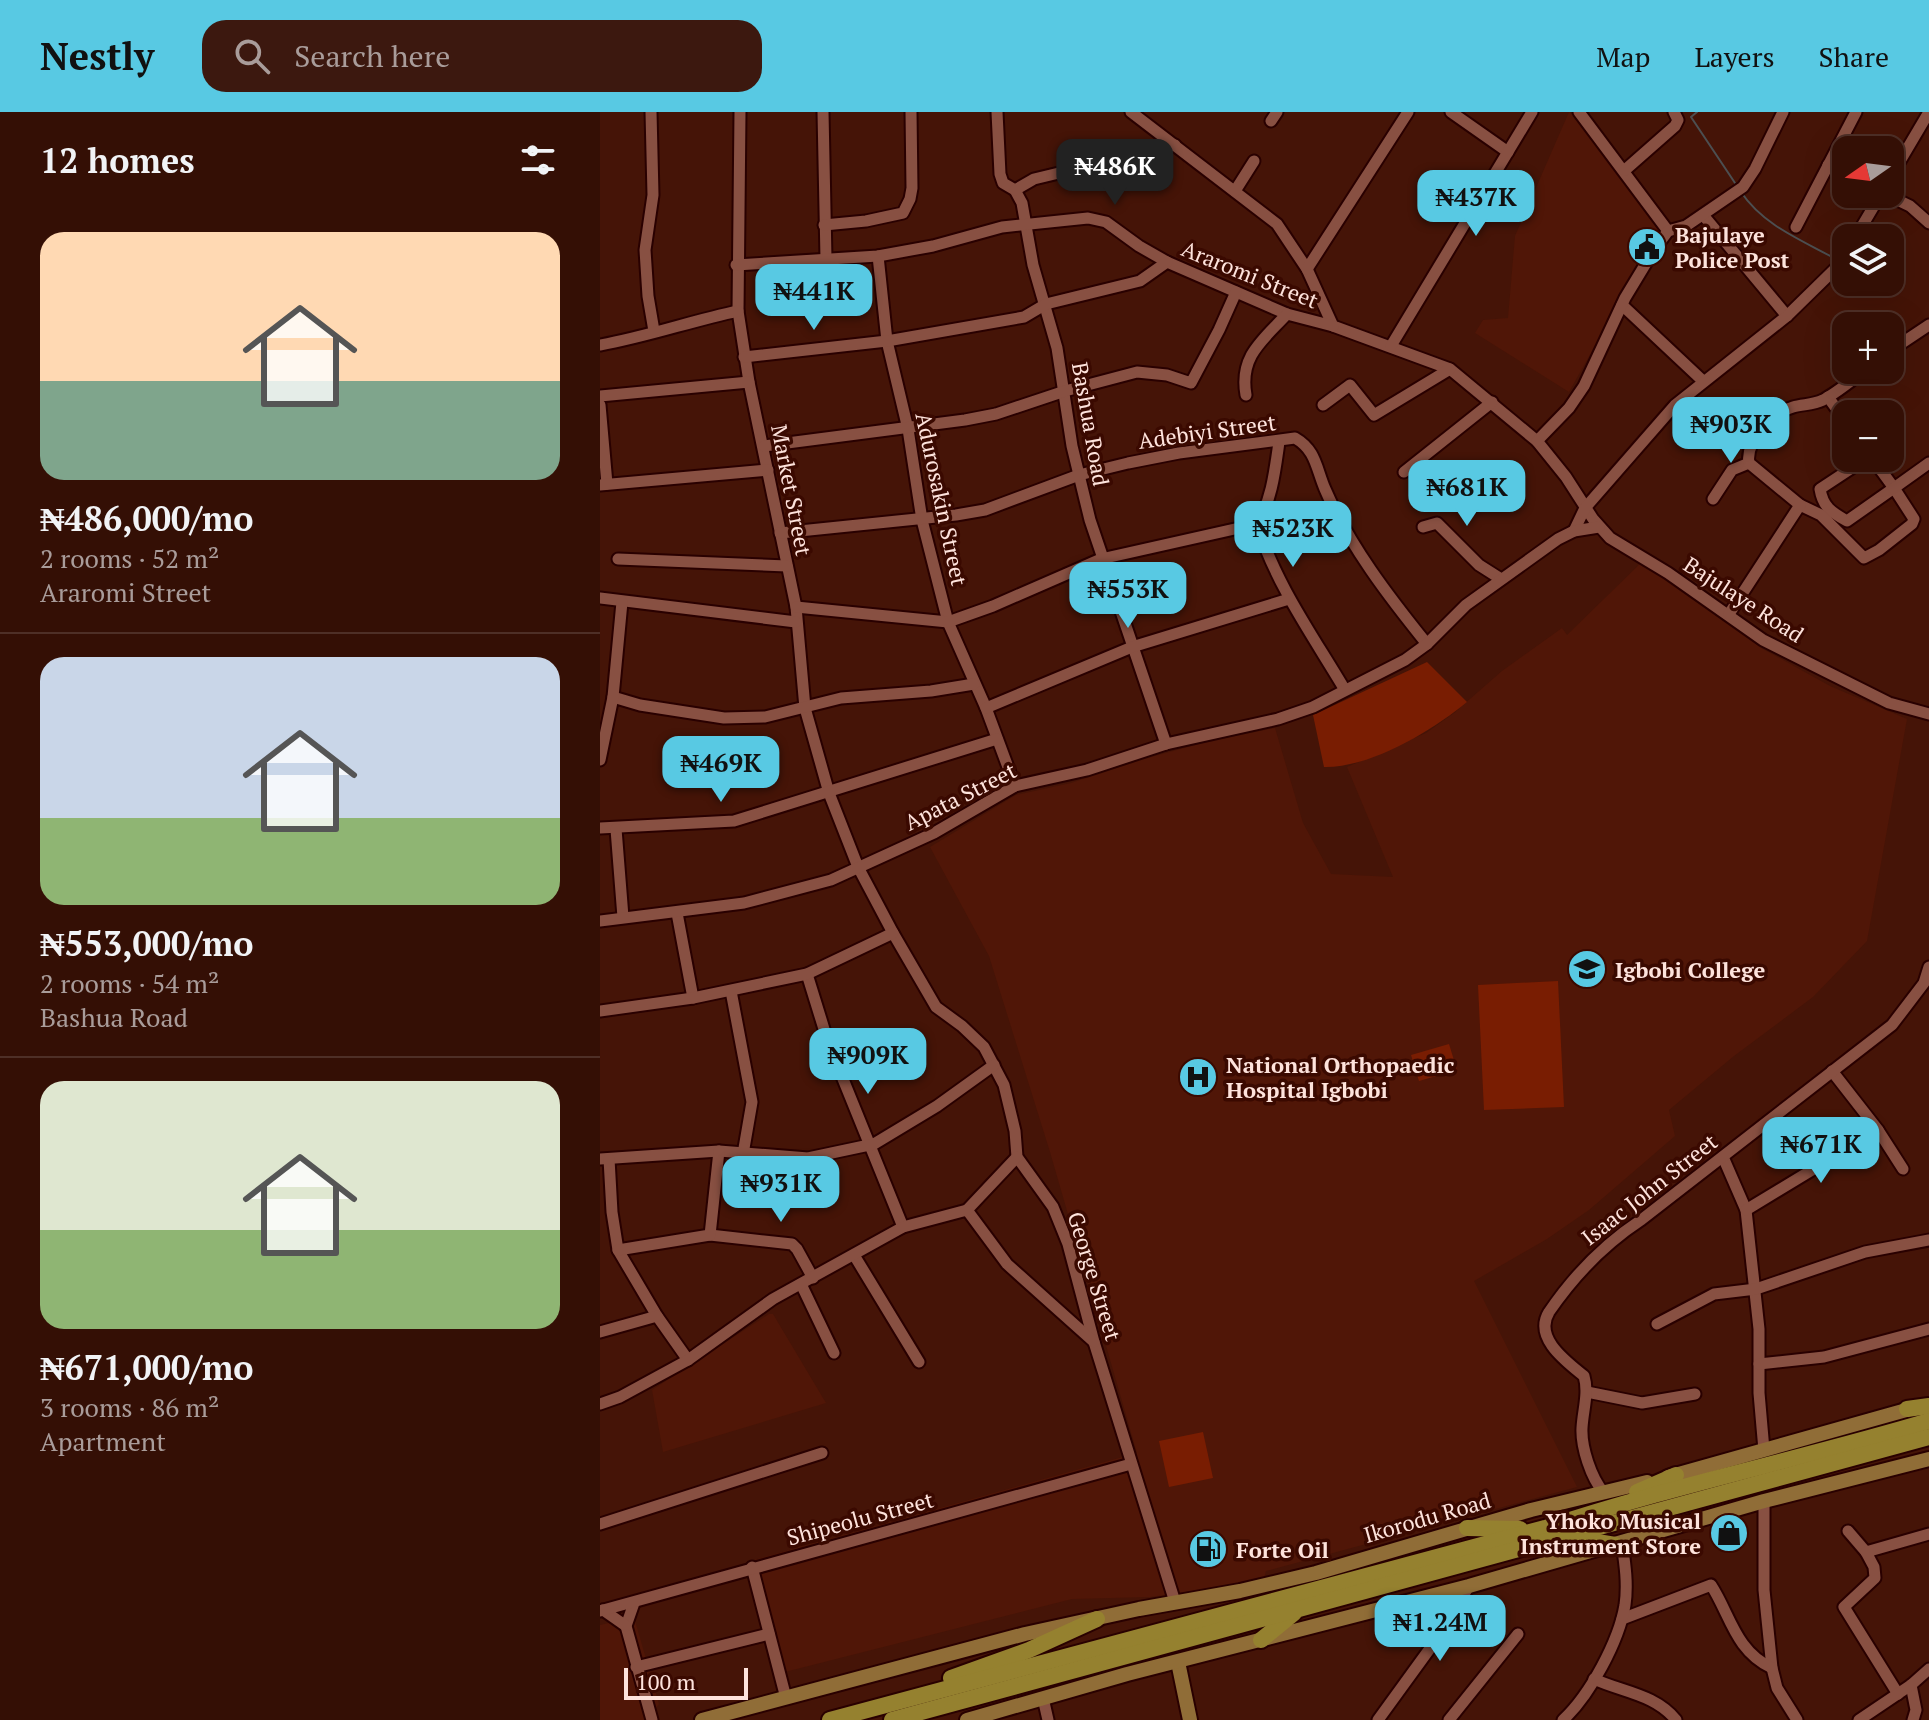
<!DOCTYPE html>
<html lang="en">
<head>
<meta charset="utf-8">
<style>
	body { margin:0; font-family:"PT Serif",serif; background:#3c180f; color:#f1f3f6; height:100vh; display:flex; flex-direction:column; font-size:30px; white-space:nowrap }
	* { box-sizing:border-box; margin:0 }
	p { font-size:26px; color:#a99c9a }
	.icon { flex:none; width:44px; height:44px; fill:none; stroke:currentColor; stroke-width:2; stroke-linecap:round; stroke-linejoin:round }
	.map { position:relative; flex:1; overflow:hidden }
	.drawer { display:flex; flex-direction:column; background:#340f05; width:600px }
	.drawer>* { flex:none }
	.needle { width:52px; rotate:256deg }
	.fabs { position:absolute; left:1232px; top:24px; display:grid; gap:16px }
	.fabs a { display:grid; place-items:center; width:72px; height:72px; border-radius:16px; background:#340f05; box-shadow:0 8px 32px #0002,0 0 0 2px #4e2f27; font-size:40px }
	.scale { position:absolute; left:24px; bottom:20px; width:124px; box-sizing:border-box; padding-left:8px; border:4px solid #fee3dc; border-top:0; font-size:22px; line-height:28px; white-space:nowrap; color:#fee3dc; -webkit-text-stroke:6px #3a0900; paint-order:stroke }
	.price { position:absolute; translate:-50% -68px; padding:0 18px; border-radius:16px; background:#58c9e3; color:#111; font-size:26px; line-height:52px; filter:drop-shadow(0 2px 4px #0008) }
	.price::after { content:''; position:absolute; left:50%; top:48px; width:24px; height:18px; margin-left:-12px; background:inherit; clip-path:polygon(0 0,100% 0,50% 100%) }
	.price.on { background:#222; color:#fff }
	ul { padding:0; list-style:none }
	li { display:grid; align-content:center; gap:16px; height:424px; padding:0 40px }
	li+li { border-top:2px solid #4e2f27 }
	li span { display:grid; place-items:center; height:248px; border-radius:24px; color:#555 }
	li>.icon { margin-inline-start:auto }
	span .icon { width:144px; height:144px; fill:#fffc; stroke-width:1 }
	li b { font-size:34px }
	h2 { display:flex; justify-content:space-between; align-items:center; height:96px; padding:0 40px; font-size:34px }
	header { display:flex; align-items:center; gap:48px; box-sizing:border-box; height:112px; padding:0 40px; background:#58c9e3; color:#111 }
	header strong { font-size:38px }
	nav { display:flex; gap:44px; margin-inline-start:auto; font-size:28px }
	.search { width:560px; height:72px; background:#3c180f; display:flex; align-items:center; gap:20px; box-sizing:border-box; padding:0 28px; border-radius:24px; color:#a99c9a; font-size:30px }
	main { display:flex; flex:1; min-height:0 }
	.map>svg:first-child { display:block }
</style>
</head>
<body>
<header>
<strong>Nestly</strong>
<div class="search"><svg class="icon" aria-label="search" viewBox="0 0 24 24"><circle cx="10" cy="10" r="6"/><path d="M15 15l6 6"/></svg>Search here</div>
<nav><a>Map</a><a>Layers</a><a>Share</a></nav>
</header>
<main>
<section class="drawer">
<h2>12 homes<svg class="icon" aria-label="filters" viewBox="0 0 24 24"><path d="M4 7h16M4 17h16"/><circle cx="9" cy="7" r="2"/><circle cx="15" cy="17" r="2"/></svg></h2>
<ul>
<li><span style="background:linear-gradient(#ffd9b3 60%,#7fa58c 0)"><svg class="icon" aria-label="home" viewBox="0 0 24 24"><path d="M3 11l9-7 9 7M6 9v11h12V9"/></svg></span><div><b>₦486,000/mo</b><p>2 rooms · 52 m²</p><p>Araromi Street</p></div></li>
<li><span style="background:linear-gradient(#c9d6e8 65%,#8fb573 0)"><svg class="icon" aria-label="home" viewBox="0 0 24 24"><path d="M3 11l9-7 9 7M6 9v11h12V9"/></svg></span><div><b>₦553,000/mo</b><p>2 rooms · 54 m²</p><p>Bashua Road</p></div></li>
<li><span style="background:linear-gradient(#dfe7d0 60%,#8fb573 0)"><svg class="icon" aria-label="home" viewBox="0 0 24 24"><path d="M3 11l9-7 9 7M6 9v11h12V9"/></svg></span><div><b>₦671,000/mo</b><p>3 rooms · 86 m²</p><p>Apartment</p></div></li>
</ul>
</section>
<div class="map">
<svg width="1329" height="1608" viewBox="0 0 1329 1608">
	<rect width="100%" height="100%" fill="#451407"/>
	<g fill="#501607">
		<polygon points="969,0 987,15 1061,116 969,280 875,221 883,208 908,206 915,124"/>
		<polygon points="1045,447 1107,491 1161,536 1230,574 1307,607 1267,829 1213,885 1134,944 1069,998 1075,1024 989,1098 947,1127 874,1169 977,1375 666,1459 664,1466 656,1470 550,1485 472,1487 177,1562 147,1450 537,1341 450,1040 389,844 330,735 416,683 471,671 544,647 610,629 675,616 703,711 731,762 793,765 747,655 826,621 854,601 902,559 962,516 967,523"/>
		<polygon points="169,1202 173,1202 226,1291 63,1340 52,1278"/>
		<polygon points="34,1505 59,1592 46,1608 0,1608 0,1513"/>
	</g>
	<g fill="#791d02">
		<path d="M827,550L867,590C832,619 770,656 724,655L713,603Z"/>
		<polygon points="958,869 964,995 884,998 878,873"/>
		<polygon points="849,932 857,958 819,969 811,943"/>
		<polygon points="603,1320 613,1366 569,1375 559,1329"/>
	</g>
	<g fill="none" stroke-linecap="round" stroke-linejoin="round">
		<g stroke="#4c4f51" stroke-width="2">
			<polyline points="1097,0 1091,5 1137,74"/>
			<path d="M1141,80C1163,113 1201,128 1236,147"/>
		</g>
		<defs>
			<g id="minor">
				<polyline points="51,0 53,83 45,138 48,184 54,219"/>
				<polyline points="140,0 138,199 149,270 196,495 205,596 229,681 258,755 293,821 336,895 362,914 384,935 404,973 415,1019 417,1045 453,1095 468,1132 494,1230 575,1490"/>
				<polyline points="223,0 226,147"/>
				<polyline points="397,0 400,62 403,71 415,78 422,91 433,153 457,236 472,334 490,408 566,632"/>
				<polyline points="531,0 677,112 707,157 733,214 850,257 937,329 966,365 993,407 1010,426 1068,461 1163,528 1289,591 1329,602"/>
				<polyline points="851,0 908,40"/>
				<polyline points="979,0 1068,119"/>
				<polyline points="671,9 677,0"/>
				<polyline points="1228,53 1246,62"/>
				<polyline points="1025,58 1075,14 1078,8 1074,0"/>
				<polyline points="1290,66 1329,0"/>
				<polyline points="415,78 434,67 575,33"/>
				<polyline points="635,79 654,49"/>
				<polyline points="1285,82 1310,94 1329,111"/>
				<polyline points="1103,103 1187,204"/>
				<polyline points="224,113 266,109 303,101 310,87 312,76 311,0"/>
				<polyline points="1196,115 1256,0"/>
				<polyline points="1255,126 1281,82"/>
				<polyline points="278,144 287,229 308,317 322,408 348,510 386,596 415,674"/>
				<polyline points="136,153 278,144 333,134 402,115 488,106 506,110 539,134 567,150 687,202 733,214"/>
				<polyline points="707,157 808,0"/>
				<polyline points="1022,193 1103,269"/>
				<path d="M0,233C46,225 91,209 138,199"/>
				<polyline points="791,234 932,0"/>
				<polyline points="1290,239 1329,213"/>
				<polyline points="144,245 287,229 424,205 446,192 540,169 567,150"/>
				<path d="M646,283C639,244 663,228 687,202"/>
				<polyline points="0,284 149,270"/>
				<polyline points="1228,285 1246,310"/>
				<polyline points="0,293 7,372"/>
				<polyline points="723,293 750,273 774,303 850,257"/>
				<polyline points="937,329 969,296 984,274 1025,186 1054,138 1068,119 1086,114 1143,75 1155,57 1183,0"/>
				<path d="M679,330C675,358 672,388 657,412C676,473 713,524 745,578"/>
				<polyline points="164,334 365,308 396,302 465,279 537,260 567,263 591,271 619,218 636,180"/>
				<path d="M1267,346L1220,377C1223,395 1231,400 1247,409L1294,376L1272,346"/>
				<polyline points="804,360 892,290"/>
				<polyline points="0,373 168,358"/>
				<polyline points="1113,387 1132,358 1149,351"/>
				<polyline points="1200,393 1221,403 1264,446 1279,438 1312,412 1314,407 1294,376 1329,351"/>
				<polyline points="823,415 837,411 879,453 901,467"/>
				<polyline points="974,419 985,396 1075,293 1187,204 1237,155 1246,141"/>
				<path d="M180,421L356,403L385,398L479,363L528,351L579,341L695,326C716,338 716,356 725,377C749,433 789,485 827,532"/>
				<polyline points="18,447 187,454"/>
				<polyline points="0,486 196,510"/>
				<polyline points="196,495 348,510 393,494 501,447 657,412"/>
				<path d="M1129,502L1200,393L1149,351C1145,329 1173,301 1193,295C1203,292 1213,293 1223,288C1238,280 1252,268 1265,258"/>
				<polyline points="13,585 40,593 124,606 165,605 241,586 331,579 374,572"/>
				<polyline points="386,596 532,535 689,487"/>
				<polyline points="0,648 13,585 22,490"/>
				<polyline points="0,716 134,709 397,627"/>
				<polyline points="16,717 23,805"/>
				<polyline points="77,801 93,886"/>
				<polyline points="0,809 144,791 231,768 334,721 415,674 487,658 566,632 678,607 713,595 805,548 827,532 866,493 958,427 974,419 999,415"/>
				<polyline points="207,862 228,930 303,1115"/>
				<polyline points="131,879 152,990 143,1042"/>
				<polyline points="0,899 93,886 207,862 293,821"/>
				<polyline points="1232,959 1278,1018 1303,1057"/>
				<polyline points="1123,1045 1146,1098 1159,1217 1159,1281 1164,1338"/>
				<polyline points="0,1047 119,1039 208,1046 274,1032 337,994 394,953"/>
				<polyline points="9,1047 12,1100 18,1138 57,1204 88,1248"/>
				<polyline points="367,1098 407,1152 494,1230"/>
				<polyline points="1146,1098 1278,1018"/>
				<polyline points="110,1123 192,1132 197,1137 213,1166"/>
				<polyline points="18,1138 110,1123 119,1039"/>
				<polyline points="254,1143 319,1250"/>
				<polyline points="201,1172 234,1241"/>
				<polyline points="1057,1212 1114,1182 1156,1177 1265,1140 1329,1128"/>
				<polyline points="0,1220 57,1204"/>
				<polyline points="1159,1252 1224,1245 1329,1217"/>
				<polyline points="987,1280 1042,1291 1095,1282"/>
				<polyline points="0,1292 20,1285 88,1248 173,1187 303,1115 367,1098 417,1045"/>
				<path d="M1004,1381C991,1366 981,1335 982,1316C983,1298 989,1281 984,1264C967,1250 933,1226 949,1200C975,1162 1003,1133 1041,1108L1292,913L1324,871L1329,855"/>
				<polyline points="1164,1389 1164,1478 1172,1556 1177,1576 1197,1608"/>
				<polyline points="0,1412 222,1341"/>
				<polyline points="1248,1419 1266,1440"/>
				<polyline points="152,1455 186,1586"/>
				<polyline points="34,1491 26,1514 52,1608"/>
				<polyline points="3,1498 26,1514"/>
				<polyline points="0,1499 531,1352"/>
				<path d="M1022,1507L1111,1473C1130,1502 1135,1539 1172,1556"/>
				<polyline points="36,1555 169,1522"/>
				<path d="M994,1567C1022,1580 1055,1582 1076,1608"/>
				<polyline points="1311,1573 1316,1598 1313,1608"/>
				<polyline points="1298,1582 1244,1495 1275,1466 1274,1455 1266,1440 1329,1422"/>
				<polyline points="443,1586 448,1608"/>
				<polyline points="778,1608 839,1524 869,1474"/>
				<polyline points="849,1608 918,1522"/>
				<path d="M963,1608C990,1583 1019,1529 1025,1493C1028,1472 1025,1452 1022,1431"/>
				<polyline points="1259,1608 1311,1573 1329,1557"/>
			</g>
			<g id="major">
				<polyline points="1068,1365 1317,1295"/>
				<polyline points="578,1550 590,1608"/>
				<polyline points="102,1608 425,1522 539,1497 640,1479 716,1461 931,1398 1047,1370"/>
				<polyline points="367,1608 527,1562 869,1474 1164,1389 1329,1347"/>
			</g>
			<g id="highway">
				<polyline points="1307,1297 1329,1294"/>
				<polyline points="1037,1380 1076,1363"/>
				<polyline points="867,1416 920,1417"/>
				<polyline points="974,1426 1015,1433"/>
				<polyline points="661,1528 694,1501"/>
				<polyline points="351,1566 429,1538 497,1507"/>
				<path d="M230,1608L945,1416C1071,1374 1202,1347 1329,1309"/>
				<polyline points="292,1608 1329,1325"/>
			</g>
		</defs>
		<use href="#minor" stroke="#290000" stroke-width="15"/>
		<use href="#major" stroke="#290000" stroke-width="18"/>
		<use href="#highway" stroke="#290000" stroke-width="20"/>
		<use href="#minor" stroke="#885042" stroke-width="11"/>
		<use href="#major" stroke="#906d37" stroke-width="14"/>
		<use href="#highway" stroke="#95812f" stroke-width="16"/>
	</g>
	<defs>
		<symbol id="civic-disc" viewBox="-11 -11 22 22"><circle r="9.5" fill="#58c9e3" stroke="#3a0900"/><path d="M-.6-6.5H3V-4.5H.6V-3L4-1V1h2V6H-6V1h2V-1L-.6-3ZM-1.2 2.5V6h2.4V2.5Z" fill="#111"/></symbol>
		<symbol id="school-disc" viewBox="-11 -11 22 22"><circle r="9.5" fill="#58c9e3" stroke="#3a0900"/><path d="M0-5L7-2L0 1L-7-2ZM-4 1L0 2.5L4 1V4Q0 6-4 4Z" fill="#111"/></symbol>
		<symbol id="hospital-disc" viewBox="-11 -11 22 22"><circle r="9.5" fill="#58c9e3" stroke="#3a0900"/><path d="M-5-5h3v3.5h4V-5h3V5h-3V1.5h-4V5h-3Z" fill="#111"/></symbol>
		<symbol id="shop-disc" viewBox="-11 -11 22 22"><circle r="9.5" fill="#58c9e3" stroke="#3a0900"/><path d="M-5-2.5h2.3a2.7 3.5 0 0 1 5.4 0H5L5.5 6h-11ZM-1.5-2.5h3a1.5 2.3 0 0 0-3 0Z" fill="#111"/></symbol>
		<symbol id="fuel-disc" viewBox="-11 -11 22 22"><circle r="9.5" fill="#58c9e3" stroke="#3a0900"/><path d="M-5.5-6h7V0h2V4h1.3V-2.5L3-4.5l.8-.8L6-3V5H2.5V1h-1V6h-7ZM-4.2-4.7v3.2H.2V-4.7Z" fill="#111"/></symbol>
	</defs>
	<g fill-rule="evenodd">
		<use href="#civic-disc" x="1025" y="113" width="44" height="44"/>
		<use href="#school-disc" x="965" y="835" width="44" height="44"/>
		<use href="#hospital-disc" x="576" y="943" width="44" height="44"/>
		<use href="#shop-disc" x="1107" y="1399" width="44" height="44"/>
		<use href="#fuel-disc" x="586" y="1415" width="44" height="44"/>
	</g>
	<g text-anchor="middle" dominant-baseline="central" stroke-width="7" stroke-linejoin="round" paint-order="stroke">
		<g font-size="22" font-weight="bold" fill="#fee3dc" stroke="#3a0900" text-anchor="start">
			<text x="1075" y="122">Bajulaye<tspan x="1075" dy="25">Police Post</tspan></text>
			<text x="1015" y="857">Igbobi College</text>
			<text x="626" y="952">National Orthopaedic<tspan x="626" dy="25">Hospital Igbobi</tspan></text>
			<text x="1101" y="1408" text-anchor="end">Yhoko Musical<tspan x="1101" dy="25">Instrument Store</tspan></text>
			<text x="636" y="1437">Forte Oil</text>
		</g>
		<g font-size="22" fill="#fee3dc" stroke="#3a0900">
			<text transform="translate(650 162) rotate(22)">Araromi Street</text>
			<text transform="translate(491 312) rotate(80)">Bashua Road</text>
			<text transform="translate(607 319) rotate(-8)">Adebiyi Street</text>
			<text transform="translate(192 378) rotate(79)">Market Street</text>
			<text transform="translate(342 387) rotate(78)">Adurosakin Street</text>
			<text transform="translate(1144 487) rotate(33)">Bajulaye Road</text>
			<text transform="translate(360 684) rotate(-27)">Apata Street</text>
			<text transform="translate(1049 1077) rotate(-38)">Isaac John Street</text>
			<text transform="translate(495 1164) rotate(73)">George Street</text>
			<text transform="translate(827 1405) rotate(-16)">Ikorodu Road</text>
			<text transform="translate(260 1406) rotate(-15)">Shipeolu Street</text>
		</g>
	</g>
</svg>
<div class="fabs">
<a><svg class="needle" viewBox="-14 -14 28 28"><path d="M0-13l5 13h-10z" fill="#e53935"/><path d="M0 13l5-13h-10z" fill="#a99c9a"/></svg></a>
<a><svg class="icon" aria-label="layers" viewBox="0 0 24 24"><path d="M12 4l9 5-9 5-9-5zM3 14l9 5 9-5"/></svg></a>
<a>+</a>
<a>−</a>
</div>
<div class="scale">100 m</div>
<b class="price on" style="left:515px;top:95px">₦486K</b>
<b class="price" style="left:876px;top:126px">₦437K</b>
<b class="price" style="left:214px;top:220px">₦441K</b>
<b class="price" style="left:1131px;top:353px">₦903K</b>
<b class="price" style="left:867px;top:416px">₦681K</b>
<b class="price" style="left:693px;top:457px">₦523K</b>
<b class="price" style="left:528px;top:518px">₦553K</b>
<b class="price" style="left:121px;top:692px">₦469K</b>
<b class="price" style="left:268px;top:984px">₦909K</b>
<b class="price" style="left:1221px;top:1073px">₦671K</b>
<b class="price" style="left:181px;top:1112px">₦931K</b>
<b class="price" style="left:840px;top:1551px">₦1.24M</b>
</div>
</main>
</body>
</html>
